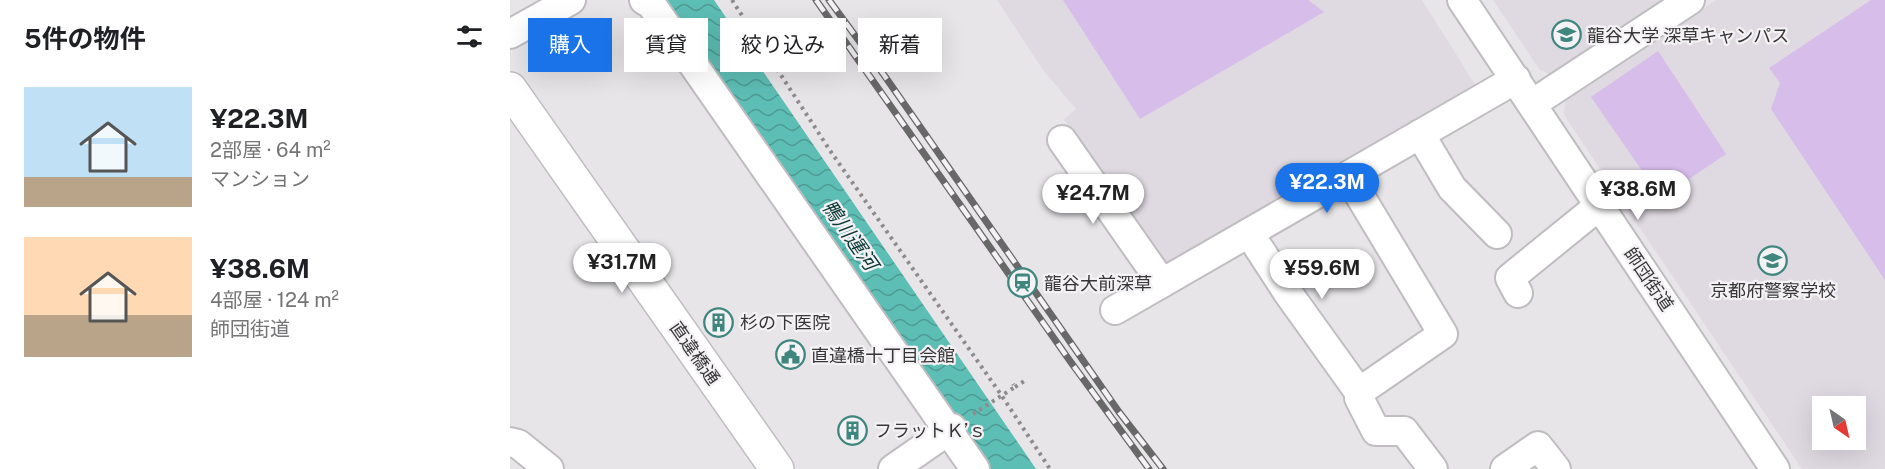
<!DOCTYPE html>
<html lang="ja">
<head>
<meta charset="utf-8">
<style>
	body { margin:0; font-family:"Public Sans","Noto Sans JP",sans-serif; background:#f2f2f2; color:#202124; height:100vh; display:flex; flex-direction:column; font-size:22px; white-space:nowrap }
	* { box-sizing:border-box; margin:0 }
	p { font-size:20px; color:#757577 }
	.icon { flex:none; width:33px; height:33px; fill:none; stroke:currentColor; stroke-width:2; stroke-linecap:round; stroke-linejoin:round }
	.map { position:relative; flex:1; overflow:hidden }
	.side { display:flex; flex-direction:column; background:#fff; width:510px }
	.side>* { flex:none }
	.guide { position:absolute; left:18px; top:18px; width:570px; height:54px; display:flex; gap:12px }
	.needle { width:39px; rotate:146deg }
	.buttons { position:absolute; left:1302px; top:396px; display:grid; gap:12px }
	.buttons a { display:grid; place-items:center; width:54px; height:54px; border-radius:0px; background:#fff; box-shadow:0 6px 24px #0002; font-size:30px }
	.price { position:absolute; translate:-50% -51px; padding:0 14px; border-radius:21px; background:#fff; color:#222; font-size:20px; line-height:39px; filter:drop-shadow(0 2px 3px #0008) }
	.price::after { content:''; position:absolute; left:50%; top:36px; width:18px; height:14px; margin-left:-9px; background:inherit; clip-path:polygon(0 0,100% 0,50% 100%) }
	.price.active { background:#1a73e8; color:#fff }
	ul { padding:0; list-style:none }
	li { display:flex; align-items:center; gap:18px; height:150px; padding:0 24px }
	li span { display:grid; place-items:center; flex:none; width:168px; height:120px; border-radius:0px; color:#555 }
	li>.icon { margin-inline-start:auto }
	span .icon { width:72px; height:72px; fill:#fffc; stroke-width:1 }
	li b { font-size:26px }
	h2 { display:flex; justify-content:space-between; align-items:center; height:72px; padding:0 24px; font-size:26px }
	.chip { padding:0 21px; border-radius:0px; background:#fff; box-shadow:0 6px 24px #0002; font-size:21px; line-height:54px }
	.chip.active { background:#1a73e8; color:#fff }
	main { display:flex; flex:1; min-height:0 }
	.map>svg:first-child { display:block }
</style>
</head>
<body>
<main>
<section class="side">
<h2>5件の物件<svg class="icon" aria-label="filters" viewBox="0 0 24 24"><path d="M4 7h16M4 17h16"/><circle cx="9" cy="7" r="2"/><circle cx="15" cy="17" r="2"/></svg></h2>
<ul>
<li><span style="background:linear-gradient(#bfe0f5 75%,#b9a48a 0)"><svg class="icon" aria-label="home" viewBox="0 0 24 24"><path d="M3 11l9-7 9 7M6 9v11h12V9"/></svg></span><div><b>¥22.3M</b><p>2部屋 · 64 m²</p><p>マンション</p></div></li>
<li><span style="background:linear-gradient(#ffd9b3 65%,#b9a48a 0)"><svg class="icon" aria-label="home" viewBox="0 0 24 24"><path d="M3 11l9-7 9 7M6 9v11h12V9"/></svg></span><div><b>¥38.6M</b><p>4部屋 · 124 m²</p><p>師団街道</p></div></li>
</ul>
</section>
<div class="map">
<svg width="1375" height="469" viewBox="0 0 1375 469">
	<defs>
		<pattern id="water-waves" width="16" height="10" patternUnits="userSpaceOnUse" patternTransform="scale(1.5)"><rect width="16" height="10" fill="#5dbeb5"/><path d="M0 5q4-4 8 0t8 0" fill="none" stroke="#4e9b94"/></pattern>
	</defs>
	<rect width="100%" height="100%" fill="#e7e5e8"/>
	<g fill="#dfd9e2" fill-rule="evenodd">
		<polygon points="487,0 912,0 966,86 654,269 554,119 566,109 533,70"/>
		<polygon points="983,0 1159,0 1044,76 1030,70"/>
		<path d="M1206,0H1375V469H1292L1054,115L1055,99ZM1312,406H1346V440H1312Z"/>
	</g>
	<g fill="#d7bdea">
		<polygon points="553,0 798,0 814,12 630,119"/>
		<polygon points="1361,0 1375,0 1375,280 1261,109 1270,83 1259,68"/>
		<polygon points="1148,51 1216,154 1151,198 1081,97"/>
	</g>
	<polygon fill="url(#water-waves)" points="156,0 204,0 526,469 476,469"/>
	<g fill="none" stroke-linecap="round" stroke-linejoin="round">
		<defs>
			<g id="minor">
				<polyline points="134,0 141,4 465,469"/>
				<polyline points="952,0 1265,469"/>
				<polyline points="0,34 61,0"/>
				<polyline points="1022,104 1180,0"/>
				<polyline points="910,134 942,188 987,234"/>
				<polyline points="552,140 652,283"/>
				<polyline points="838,176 933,334 849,392 849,398 866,431 894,431 923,469"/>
				<polyline points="739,233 778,293 849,392"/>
				<polyline points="1008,293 1000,278 1090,205"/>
				<polyline points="605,310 1006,79"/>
				<polyline points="0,442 8,444 39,469"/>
				<polyline points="383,469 442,428"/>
				<polyline points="995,469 1028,446 1046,469"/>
			</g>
			<polyline id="major" points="0,89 267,469"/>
		</defs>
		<use href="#minor" stroke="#bfbdc0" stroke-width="32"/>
		<use href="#major" stroke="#bfbdc0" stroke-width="36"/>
		<g stroke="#8c8b8d" stroke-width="4" stroke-dasharray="3 4.5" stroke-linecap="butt">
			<polyline points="222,0 321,152 492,396 540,469"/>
			<polyline points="505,387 516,380"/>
			<polyline points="463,414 505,387 503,384"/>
		</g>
		<use href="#minor" stroke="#fff" stroke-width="28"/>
		<use href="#major" stroke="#fff" stroke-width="33"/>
		<defs>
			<g id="rail">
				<polyline points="306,0 560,361 639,469"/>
				<polyline points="319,0 374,75 609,412 653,469"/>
			</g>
		</defs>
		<use href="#rail" stroke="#686869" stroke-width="7"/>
		<use href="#rail" stroke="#f4f2f5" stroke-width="4.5" stroke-dasharray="14" stroke-linecap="butt"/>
	</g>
	<defs>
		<symbol id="university-ring" viewBox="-11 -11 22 22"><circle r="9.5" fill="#f4f2f5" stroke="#3f867f" stroke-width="1.5"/><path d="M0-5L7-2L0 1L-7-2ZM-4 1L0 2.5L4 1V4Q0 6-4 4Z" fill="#3f867f"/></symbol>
		<symbol id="station-ring" viewBox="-11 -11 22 22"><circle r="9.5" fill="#f4f2f5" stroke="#3f867f" stroke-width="1.5"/><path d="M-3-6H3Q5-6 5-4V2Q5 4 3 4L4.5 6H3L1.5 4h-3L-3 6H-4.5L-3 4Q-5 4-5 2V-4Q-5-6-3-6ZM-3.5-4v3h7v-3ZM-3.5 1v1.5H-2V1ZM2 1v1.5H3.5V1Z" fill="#3f867f"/></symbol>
		<symbol id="building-ring" viewBox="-11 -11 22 22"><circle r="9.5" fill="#f4f2f5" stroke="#3f867f" stroke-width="1.5"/><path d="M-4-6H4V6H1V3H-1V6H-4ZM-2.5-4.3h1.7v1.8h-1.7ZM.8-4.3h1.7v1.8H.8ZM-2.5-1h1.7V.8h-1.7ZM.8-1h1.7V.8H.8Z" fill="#3f867f"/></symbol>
		<symbol id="civic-ring" viewBox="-11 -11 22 22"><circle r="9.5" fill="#f4f2f5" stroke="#3f867f" stroke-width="1.5"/><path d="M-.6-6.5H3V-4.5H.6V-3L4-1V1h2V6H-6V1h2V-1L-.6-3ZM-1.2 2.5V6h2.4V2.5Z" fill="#3f867f"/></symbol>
	</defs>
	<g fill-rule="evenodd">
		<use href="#university-ring" x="1040" y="18" width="33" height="33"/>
		<use href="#university-ring" x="1246" y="244" width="33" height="33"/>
		<use href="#station-ring" x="496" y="266" width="33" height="33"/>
		<use href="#building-ring" x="192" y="306" width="33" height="33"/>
		<use href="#civic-ring" x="264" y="338" width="33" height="33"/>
		<use href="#building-ring" x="326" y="414" width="33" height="33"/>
	</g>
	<g text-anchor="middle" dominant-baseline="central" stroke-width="4.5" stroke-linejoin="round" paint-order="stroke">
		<g font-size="18" fill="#363637" stroke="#f4f2f5" text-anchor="start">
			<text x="1077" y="35">龍谷大学 深草キャンパス</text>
			<text x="534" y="283">龍谷大前深草</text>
			<text x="1263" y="290" text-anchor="middle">京都府警察学校</text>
			<text x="230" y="322">杉の下医院</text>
			<text x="301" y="355">直違橋十丁目会館</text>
			<text x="364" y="430">フラットＫ’ｓ</text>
		</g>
		<g font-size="18" fill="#363637" stroke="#f4f2f5">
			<text transform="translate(1139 279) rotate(56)">師団街道</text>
			<text transform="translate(185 353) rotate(55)">直違橋通</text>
		</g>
		<g font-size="20" font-style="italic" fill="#0b3a36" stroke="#f4f2f5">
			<text transform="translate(340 235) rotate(55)">鴨川運河</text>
		</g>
	</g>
</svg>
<div class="buttons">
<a><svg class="needle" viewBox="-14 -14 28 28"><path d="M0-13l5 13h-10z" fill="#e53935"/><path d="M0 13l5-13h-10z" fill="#757577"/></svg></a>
</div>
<b class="price active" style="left:817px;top:214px">¥22.3M</b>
<b class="price" style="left:1128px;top:221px">¥38.6M</b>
<b class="price" style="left:583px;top:225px">¥24.7M</b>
<b class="price" style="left:112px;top:294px">¥31.7M</b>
<b class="price" style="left:812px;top:300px">¥59.6M</b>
<div class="guide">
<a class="chip active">購入</a>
<a class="chip">賃貸</a>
<a class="chip">絞り込み</a>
<a class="chip">新着</a>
</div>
</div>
</main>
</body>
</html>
